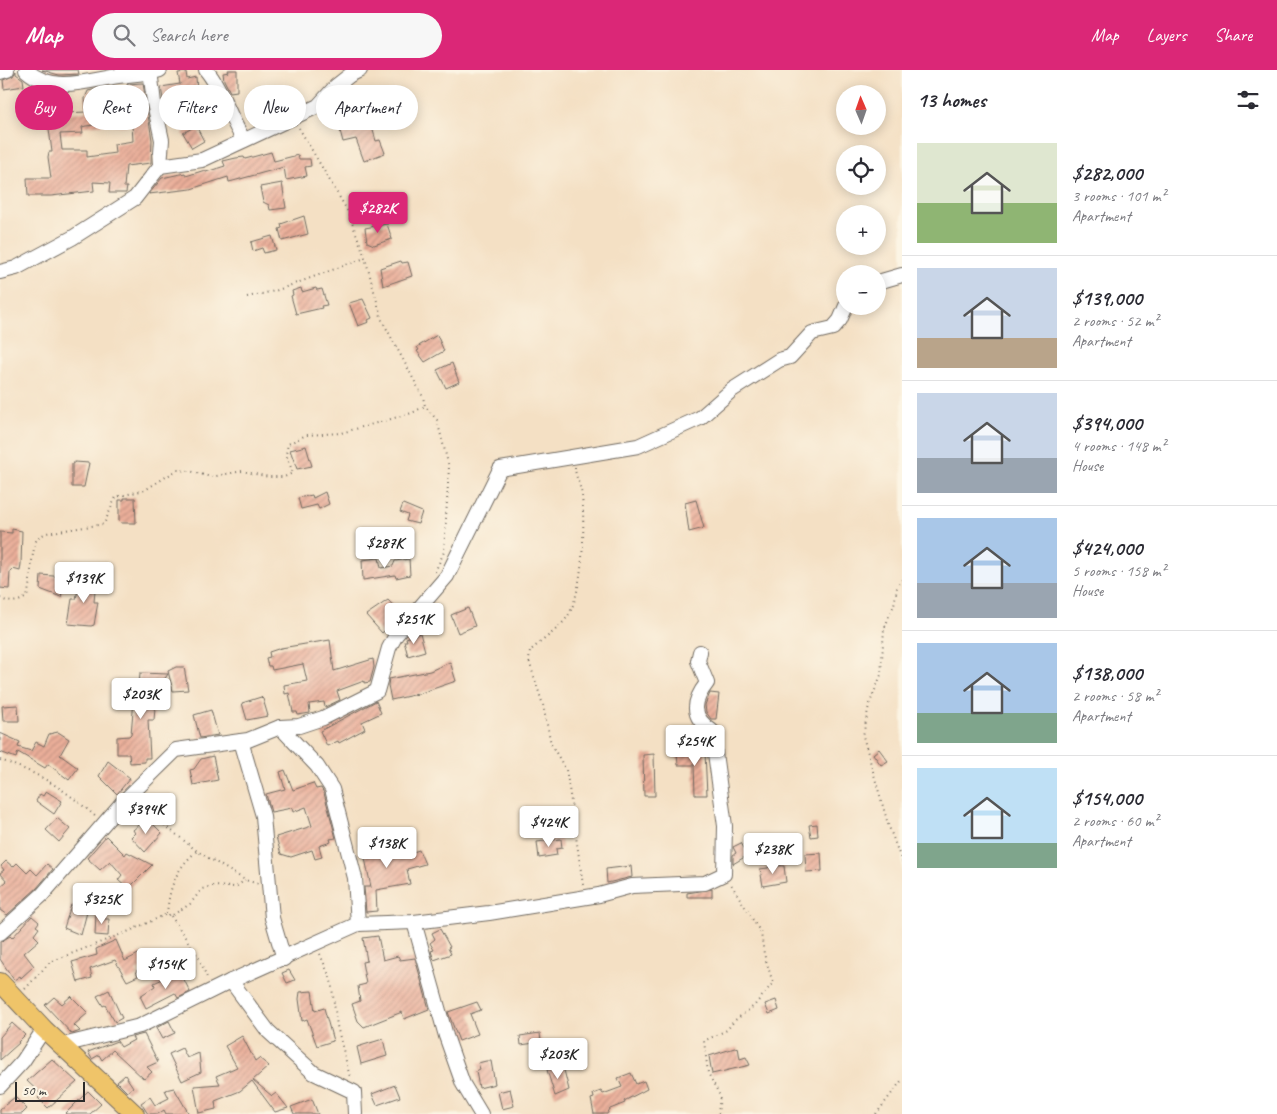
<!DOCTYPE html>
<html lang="en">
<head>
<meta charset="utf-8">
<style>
	body { margin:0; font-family:Caveat,sans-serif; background:#f7f7f7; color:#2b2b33; height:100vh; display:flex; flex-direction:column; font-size:19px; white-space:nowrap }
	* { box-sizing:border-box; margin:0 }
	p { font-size:16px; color:#7c7c81 }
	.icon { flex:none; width:28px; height:28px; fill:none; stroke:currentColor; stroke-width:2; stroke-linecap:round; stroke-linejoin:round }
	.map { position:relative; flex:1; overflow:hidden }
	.side { display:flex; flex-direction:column; background:#fff; width:375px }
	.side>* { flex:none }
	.banner { position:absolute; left:15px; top:15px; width:475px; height:45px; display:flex; gap:10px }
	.needle { width:32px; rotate:358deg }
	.buttons { position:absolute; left:836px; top:15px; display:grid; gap:10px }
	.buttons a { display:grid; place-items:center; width:50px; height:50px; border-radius:50%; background:#fff; box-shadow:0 2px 12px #0003; font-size:25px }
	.scale { position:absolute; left:15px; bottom:12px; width:70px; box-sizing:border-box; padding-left:5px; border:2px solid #2b2b2b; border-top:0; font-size:14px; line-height:18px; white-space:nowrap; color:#2b2b2b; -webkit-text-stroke:4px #fcf5e5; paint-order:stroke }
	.price { position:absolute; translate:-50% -42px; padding:0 11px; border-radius:5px; background:#fff; color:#222; font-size:16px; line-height:32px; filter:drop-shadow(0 1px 2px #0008) }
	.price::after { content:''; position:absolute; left:50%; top:30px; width:15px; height:11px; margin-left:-8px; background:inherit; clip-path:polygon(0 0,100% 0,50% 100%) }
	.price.selected { background:#db2777; color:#fff }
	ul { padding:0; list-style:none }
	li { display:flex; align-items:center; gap:15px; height:125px; padding:0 15px }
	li+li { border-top:1px solid #e1e1e2 }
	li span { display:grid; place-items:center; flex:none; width:140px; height:100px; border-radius:0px; color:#555 }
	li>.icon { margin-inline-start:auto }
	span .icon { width:60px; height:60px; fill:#fffc; stroke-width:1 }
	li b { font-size:21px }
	h2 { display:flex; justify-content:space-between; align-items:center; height:60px; padding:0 15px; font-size:21px }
	.tag { padding:0 18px; border-radius:22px; background:#fff; box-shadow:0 2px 12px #0003; font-size:18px; line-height:45px }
	.tag.selected { background:#db2777; color:#fff }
	header { display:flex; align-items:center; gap:30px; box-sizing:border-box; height:70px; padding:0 25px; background:#db2777; color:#fff }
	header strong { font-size:24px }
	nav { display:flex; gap:28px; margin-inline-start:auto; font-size:18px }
	.search { width:350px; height:45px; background:#f7f7f7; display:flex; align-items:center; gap:12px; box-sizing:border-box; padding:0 18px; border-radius:28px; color:#7c7c81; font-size:19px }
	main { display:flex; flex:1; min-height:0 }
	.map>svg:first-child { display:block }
</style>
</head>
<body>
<header>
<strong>Map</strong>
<div class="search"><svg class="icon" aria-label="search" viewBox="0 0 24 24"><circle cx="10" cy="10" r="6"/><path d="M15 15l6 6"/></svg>Search here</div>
<nav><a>Map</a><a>Layers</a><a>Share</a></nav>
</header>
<main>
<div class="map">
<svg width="902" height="1044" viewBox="0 0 902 1044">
	<defs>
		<pattern id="building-hatch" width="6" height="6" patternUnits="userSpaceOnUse" patternTransform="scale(1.25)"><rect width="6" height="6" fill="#ebaf9a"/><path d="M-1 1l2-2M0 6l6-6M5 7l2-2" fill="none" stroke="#bf8f7e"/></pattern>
	</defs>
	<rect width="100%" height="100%" fill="#fcf5e5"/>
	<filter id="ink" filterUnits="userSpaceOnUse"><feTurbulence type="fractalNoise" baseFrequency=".02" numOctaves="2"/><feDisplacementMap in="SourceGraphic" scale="10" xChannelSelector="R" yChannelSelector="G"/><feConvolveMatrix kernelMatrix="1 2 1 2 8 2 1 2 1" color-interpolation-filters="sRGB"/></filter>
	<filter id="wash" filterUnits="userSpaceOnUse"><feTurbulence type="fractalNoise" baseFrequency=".0096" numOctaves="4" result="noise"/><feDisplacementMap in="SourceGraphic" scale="20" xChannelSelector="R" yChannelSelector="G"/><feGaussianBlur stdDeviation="1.12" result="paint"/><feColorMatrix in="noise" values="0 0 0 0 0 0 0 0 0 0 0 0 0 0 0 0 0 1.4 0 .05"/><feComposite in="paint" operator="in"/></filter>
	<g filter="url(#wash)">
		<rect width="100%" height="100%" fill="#f4e0c4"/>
		<g id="blocks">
			<g fill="url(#building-hatch)" fill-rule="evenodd">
				<polygon points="42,0 78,0 79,4 59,5"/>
				<polygon points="228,0 237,0 237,21 230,22 224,10 223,3 229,2"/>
				<polygon points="16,1 16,4 23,9 24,16 4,19 3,10 13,6"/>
				<polygon points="186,2 187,9 196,7 199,50 171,52 166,47 161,17 180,14 178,3"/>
				<path d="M143,13L152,70L151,93L126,96L124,117H127L126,123H109L110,113L93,112L94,121L51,126H28L27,108H51L48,87L49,82H52L44,20L59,23L64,43L86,42L85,28L88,21L102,18L103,20L128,18L127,14ZM114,53V56L132,55L133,71L114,74L115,83L87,87V80H62L60,64L83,63L82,57L86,56Z"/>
				<polygon points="368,43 376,71 380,70 385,83 364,91 356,69 343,72 338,53"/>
				<polygon points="196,56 204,71 192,78 183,63"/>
				<polygon points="271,82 274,91 298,85 299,89 310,89 311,96 305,97 307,106 286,110 284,97 233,111 229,112 228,107 191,119 149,124 162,108 185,103 186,106 205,100 206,102 225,96 223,91 236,88 244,87 245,89"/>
				<polygon points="282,113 286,138 270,140 269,135 263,132 260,117"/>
				<polygon points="304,146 308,164 282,171 279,159 282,158 281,154"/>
				<polygon points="387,154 392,169 374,175 367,172 365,158"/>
				<polygon points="272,166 276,180 264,183 262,178 253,181 251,172"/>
				<polygon points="401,191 402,193 408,192 412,206 383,216 380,198"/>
				<polygon points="301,218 302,222 316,218 317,220 322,219 327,235 321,236 322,238 296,244 291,226 293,225 292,221"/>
				<polygon points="363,229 372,248 368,250 369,252 358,256 349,233"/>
				<polygon points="437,265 444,281 425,292 417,281 419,280 417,277"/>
				<polygon points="452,293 459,312 446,318 437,300"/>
				<polygon points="306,376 312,396 297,399 290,380"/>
				<polygon points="75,392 89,393 84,417 72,417 72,394"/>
				<polygon points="325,422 329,434 319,439 317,435 301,439 298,428 312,425 313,428"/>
				<polygon points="124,428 135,428 136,453 121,453 119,451 119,430 124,430"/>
				<polygon points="696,430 704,458 689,462 685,433"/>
				<polygon points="403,434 422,442 418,454 406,451 408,445 400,442"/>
				<polygon points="12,459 22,461 21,494 20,501 13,499 10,502 9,519 0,518 0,462 12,463"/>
				<polygon points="379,488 381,498 393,496 395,491 409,489 410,505 396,508 395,505 363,510 362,490"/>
				<polygon points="41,505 65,507 61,527 40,519"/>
				<polygon points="81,506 96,509 94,532 98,532 94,555 91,556 68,554 72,529 76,529"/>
				<polygon points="388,530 402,545 382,563 366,545"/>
				<polygon points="468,538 475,556 458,563 451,545"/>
				<polygon points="420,563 425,581 408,586 404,571 407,571 406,568"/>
				<polygon points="330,570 334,601 373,589 374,597 370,612 364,613 364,611 337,621 340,630 325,637 324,632 309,634 310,643 298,645 297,642 293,642 289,623 285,624 284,615 307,611 303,594 272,600 271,596 268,596 266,588 270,587 269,582 281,578"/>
				<polygon points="450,592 456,611 418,624 391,630 388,615 389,609 430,601"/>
				<polygon points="176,597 184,597 188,620 173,621 168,601"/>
				<polygon points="140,603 168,604 147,635 153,635 155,638 154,650 148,650 150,688 145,688 145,692 130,693 129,684 117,684 117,667 129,666 131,664 134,630 138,630"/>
				<polygon points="710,623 719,624 716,649 711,649 706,642 705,635"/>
				<polygon points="261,627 263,629 268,646 247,650 242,633"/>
				<polygon points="376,631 381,643 362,652 365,659 339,673 338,671 327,676 320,661"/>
				<polygon points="18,635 19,651 3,651 2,636"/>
				<polygon points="211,640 218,665 200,668 194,645"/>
				<polygon points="58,662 69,669 60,685 78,698 69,710 48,694 45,698 18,682 16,688 0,682 0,663 20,672 18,677 31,681 36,672 44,676 49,664"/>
				<polygon points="682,674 692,674 692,682 705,682 707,725 695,725 694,695 678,695 677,683 682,683"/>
				<polygon points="879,679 888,691 881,695 873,684"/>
				<polygon points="654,684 655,726 644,726 643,685"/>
				<polygon points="213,686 218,710 193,715 190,700 194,699 201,689"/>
				<polygon points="108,691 130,708 117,724 99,706"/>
				<polygon points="285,700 293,720 313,713 316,719 321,718 324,723 336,768 330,769 331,772 319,776 322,787 315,789 312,780 291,787 281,784 276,767 312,756 306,737 293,742 292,738 271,742 266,724 285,719 280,702"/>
				<polygon points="46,721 62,731 54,744 36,731 40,724 43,726"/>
				<polygon points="57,748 70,759 59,772 46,760"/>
				<polygon points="147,748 162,763 145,782 131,767 135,763 133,760"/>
				<polygon points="817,754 818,766 811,767 809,755"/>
				<polygon points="106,766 125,785 127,782 152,795 128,819 118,810 122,805 110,791 100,800 87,788"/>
				<polygon points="384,769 388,784 412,778 413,782 419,780 425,794 407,799 410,814 376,820 377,841 366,842 364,817 371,817 362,774"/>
				<polygon points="561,769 562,778 556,779 557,785 539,788 537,772"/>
				<polygon points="741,773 748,785 733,794 733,785 736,783 733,777"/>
				<polygon points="821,783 822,801 806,802 805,784"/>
				<polygon points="6,791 13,797 17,793 27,803 31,799 37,805 47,794 53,799 37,818 7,845 0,840 0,817 7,811 0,803 4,800 1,796"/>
				<polygon points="770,795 784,796 786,812 763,816 760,799 768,798"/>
				<polygon points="631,796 632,807 607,813 606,799"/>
				<polygon points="712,819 712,827 687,827 687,823"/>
				<polygon points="71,835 82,837 81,840 87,842 81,865 64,858"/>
				<polygon points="96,843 104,843 104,849 109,849 108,866 95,865"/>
				<polygon points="32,846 39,852 36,856 39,858 34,865 39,870 24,883 34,896 21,908 20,906 14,910 0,889 0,872 10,866 12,868"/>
				<polygon points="440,859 450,877 448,878 451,884 434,890 431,881 434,880 430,873 435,869 432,863"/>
				<polygon points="378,866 383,890 398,886 400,890 415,888 429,939 404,949 402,942 364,957 358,951 352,934 360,931 358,916 366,914 362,892 367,891 363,868"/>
				<polygon points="116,870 125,891 140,883 144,892 140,895 142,898 136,901 138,906 127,911 115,890 90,899 92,908 78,912 72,892 97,885 96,879"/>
				<polygon points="289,900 295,910 287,913 282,903"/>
				<polygon points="180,901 190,922 178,928 175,923 146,938 140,926 155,916 154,913"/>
				<polygon points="109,920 122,948 115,952 105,935 103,936 97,926"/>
				<polygon points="312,921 315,941 324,938 333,971 317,976 307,949 302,951 299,929 300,922"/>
				<polygon points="71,926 88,943 74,955 80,961 72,964 45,935 54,927 62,934"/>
				<polygon points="776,930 779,940 769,944 765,934"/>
				<polygon points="477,932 481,940 470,944 478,964 459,971 448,942"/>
				<polygon points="169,951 175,963 162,969 156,958"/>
				<polygon points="12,953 25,965 18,972 19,973 0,990 0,967"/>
				<polygon points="540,963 541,972 521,975 520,966"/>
				<polygon points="144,964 158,992 147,997 152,1002 144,1009 113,980 102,990 99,985 92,989 88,982 117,971 121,977 134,970 132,967"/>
				<polygon points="242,966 255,991 259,988 269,996 253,1010 272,1026 276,1023 288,1038 275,1042 252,1011 240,1021 215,1031 216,1039 199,1043 194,1016 220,1014 216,1006 237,997 225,976"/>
				<polygon points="383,969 387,986 361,994 357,977"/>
				<polygon points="738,977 740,989 746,987 750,995 712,1004 709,986"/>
				<polygon points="182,978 187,988 199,983 201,1002 182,1011 169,984"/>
				<polygon points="52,989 77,1012 48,1038 38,1028 42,1025 27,1011"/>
				<polygon points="486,991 491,991 495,1014 479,1018 476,1001 480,999 478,993"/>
				<polygon points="563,996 569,1020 555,1026 547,1000"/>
				<polygon points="631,1003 636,1014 644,1011 647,1019 624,1031 625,1033 610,1039 607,1044 594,1044 591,1029 594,1028 593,1024 601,1021 603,1024 622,1017 618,1008"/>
				<polygon points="125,1005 133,1017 127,1022 117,1012"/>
				<polygon points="395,1015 400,1027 377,1035 372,1024"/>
				<polygon points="174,1018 189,1044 166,1044 164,1040 158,1044 148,1044 141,1033 150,1027 155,1035 169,1028 165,1020"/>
				<polygon points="510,1019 514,1036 502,1039 498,1022"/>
				<polygon points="88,1021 101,1034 90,1044 65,1044"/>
				<polygon points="15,1027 27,1039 22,1044 0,1044 0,1039"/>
				<polygon points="312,1029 318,1044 294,1044 291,1037"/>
			</g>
		</g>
	</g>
	<g filter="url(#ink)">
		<use href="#blocks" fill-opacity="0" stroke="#716a61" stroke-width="1"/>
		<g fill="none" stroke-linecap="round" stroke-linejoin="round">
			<defs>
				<g id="minor">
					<path d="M26,0C53,24 86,11 118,6C133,4 147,4 160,0"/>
					<path d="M206,0C223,20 229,48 244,70"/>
					<polyline points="0,2 7,0"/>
					<polyline points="160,96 202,90 318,36 336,16 350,5 360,0"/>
					<polyline points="0,202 16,198 72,168 135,128 160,96 162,70 154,33 150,0"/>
					<polyline points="878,212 902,205"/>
					<polyline points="280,657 317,696 332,719 355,808 358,854"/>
					<polyline points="241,671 263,746 272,848 284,889"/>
					<polyline points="414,852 446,966 463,1014 481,1044"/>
					<polyline points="0,863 42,825 121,734 176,680 248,670 280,657 299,656 323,648 377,621 389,578 396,565 447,506 500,399 638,376 700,348 732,320 779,290 790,287 812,263 833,258 840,250 846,236"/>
					<polyline points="231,911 268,961 314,1003 354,1022 355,1044"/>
					<path d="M63,975L140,956L231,911L358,854L414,852L489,843L599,825L632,816L705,813L724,804L725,756L712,661C691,647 692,632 707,613L698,591L700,582"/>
					<polyline points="0,1016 23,991 44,959"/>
				</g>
				<polyline id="major" points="0,912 44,959 135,1044"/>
			</defs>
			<use href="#minor" stroke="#716a61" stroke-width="16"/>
			<use href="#major" stroke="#716a61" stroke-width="20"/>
			<g stroke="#716a61" stroke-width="2" stroke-dasharray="1 4" stroke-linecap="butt">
				<polyline points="299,58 347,140 364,184 382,250 423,327 425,336 437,350 449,397 444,482 434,504"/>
				<polyline points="247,227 275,221 365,188"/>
				<path d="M575,397C575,407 581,416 582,426C585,456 584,527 565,550C555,562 541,571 530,581L529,591L543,635L551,674L566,700L568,711L583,815"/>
				<polyline points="902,509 897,518 894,535 884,559 881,605 869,635 863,666 888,754 902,792"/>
				<path d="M0,528C10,534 18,532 27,527C32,507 30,488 37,468L46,463L104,454L116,427L145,420L177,400L190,401L211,407L242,401L269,407H284L293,403L286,384L288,374L306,365L341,363L412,343L425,336"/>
				<path d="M0,690C39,703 65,719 96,747"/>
				<polyline points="137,733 197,781 245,810 259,814"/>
				<path d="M167,844C169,818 176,798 197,781"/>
				<polyline points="171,846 199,888 208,910"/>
				<polyline points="320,884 331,910 337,956 350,1007"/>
				<polyline points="25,919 50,892 127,862 167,844 171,846 190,834 202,819 212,816 236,817 245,810"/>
				<polyline points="718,1044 720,1026 708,1003 704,971 727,960 734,951 754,936 773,913 764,884 761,863 731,814"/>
				<polyline points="876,1044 902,1010"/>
			</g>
			<use href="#minor" stroke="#fff" stroke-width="14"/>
			<use href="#major" stroke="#efc469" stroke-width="18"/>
		</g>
	</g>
</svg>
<div class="buttons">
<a><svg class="needle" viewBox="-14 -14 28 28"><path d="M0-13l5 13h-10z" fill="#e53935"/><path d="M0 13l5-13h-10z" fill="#7c7c81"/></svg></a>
<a><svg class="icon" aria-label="locate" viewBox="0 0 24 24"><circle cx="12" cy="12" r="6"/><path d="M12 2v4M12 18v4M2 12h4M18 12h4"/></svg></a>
<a>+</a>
<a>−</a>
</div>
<div class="scale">50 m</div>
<b class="price selected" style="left:378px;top:164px">$282K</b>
<b class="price" style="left:385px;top:499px">$287K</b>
<b class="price" style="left:84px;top:534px">$139K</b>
<b class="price" style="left:414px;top:575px">$251K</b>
<b class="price" style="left:141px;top:650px">$203K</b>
<b class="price" style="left:695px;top:697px">$254K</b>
<b class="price" style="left:146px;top:765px">$394K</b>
<b class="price" style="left:549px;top:778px">$424K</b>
<b class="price" style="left:387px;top:799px">$138K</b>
<b class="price" style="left:773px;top:805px">$238K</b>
<b class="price" style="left:102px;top:855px">$325K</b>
<b class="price" style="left:166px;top:920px">$154K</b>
<b class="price" style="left:558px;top:1010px">$203K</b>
<div class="banner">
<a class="tag selected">Buy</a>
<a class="tag">Rent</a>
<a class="tag">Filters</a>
<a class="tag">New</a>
<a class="tag">Apartment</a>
</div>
</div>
<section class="side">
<h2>13 homes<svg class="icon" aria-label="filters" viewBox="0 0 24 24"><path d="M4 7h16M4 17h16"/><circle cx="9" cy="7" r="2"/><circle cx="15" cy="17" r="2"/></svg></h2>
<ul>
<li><span style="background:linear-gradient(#dfe7d0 60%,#8fb573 0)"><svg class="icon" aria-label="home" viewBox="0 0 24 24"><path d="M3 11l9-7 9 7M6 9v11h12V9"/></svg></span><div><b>$282,000</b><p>3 rooms · 101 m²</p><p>Apartment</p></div></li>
<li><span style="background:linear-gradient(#c9d6e8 70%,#b9a48a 0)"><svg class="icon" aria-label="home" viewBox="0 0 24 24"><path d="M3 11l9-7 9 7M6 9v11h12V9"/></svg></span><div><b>$139,000</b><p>2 rooms · 52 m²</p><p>Apartment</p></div></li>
<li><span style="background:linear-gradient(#c9d6e8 65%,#9aa5b1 0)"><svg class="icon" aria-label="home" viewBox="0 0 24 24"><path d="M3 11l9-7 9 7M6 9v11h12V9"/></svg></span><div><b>$394,000</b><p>4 rooms · 148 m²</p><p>House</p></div></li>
<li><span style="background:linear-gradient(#a9c7e8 65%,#9aa5b1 0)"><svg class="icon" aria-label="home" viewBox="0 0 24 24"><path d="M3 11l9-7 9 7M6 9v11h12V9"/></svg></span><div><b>$424,000</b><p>5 rooms · 158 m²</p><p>House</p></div></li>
<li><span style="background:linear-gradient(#a9c7e8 70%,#7fa58c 0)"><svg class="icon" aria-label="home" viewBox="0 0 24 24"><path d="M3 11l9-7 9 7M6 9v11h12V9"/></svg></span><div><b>$138,000</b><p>2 rooms · 58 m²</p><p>Apartment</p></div></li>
<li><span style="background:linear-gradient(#bfe0f5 75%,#7fa58c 0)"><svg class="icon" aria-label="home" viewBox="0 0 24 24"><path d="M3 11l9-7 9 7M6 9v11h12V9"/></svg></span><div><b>$154,000</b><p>2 rooms · 60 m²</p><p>Apartment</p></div></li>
</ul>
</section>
</main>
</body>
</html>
